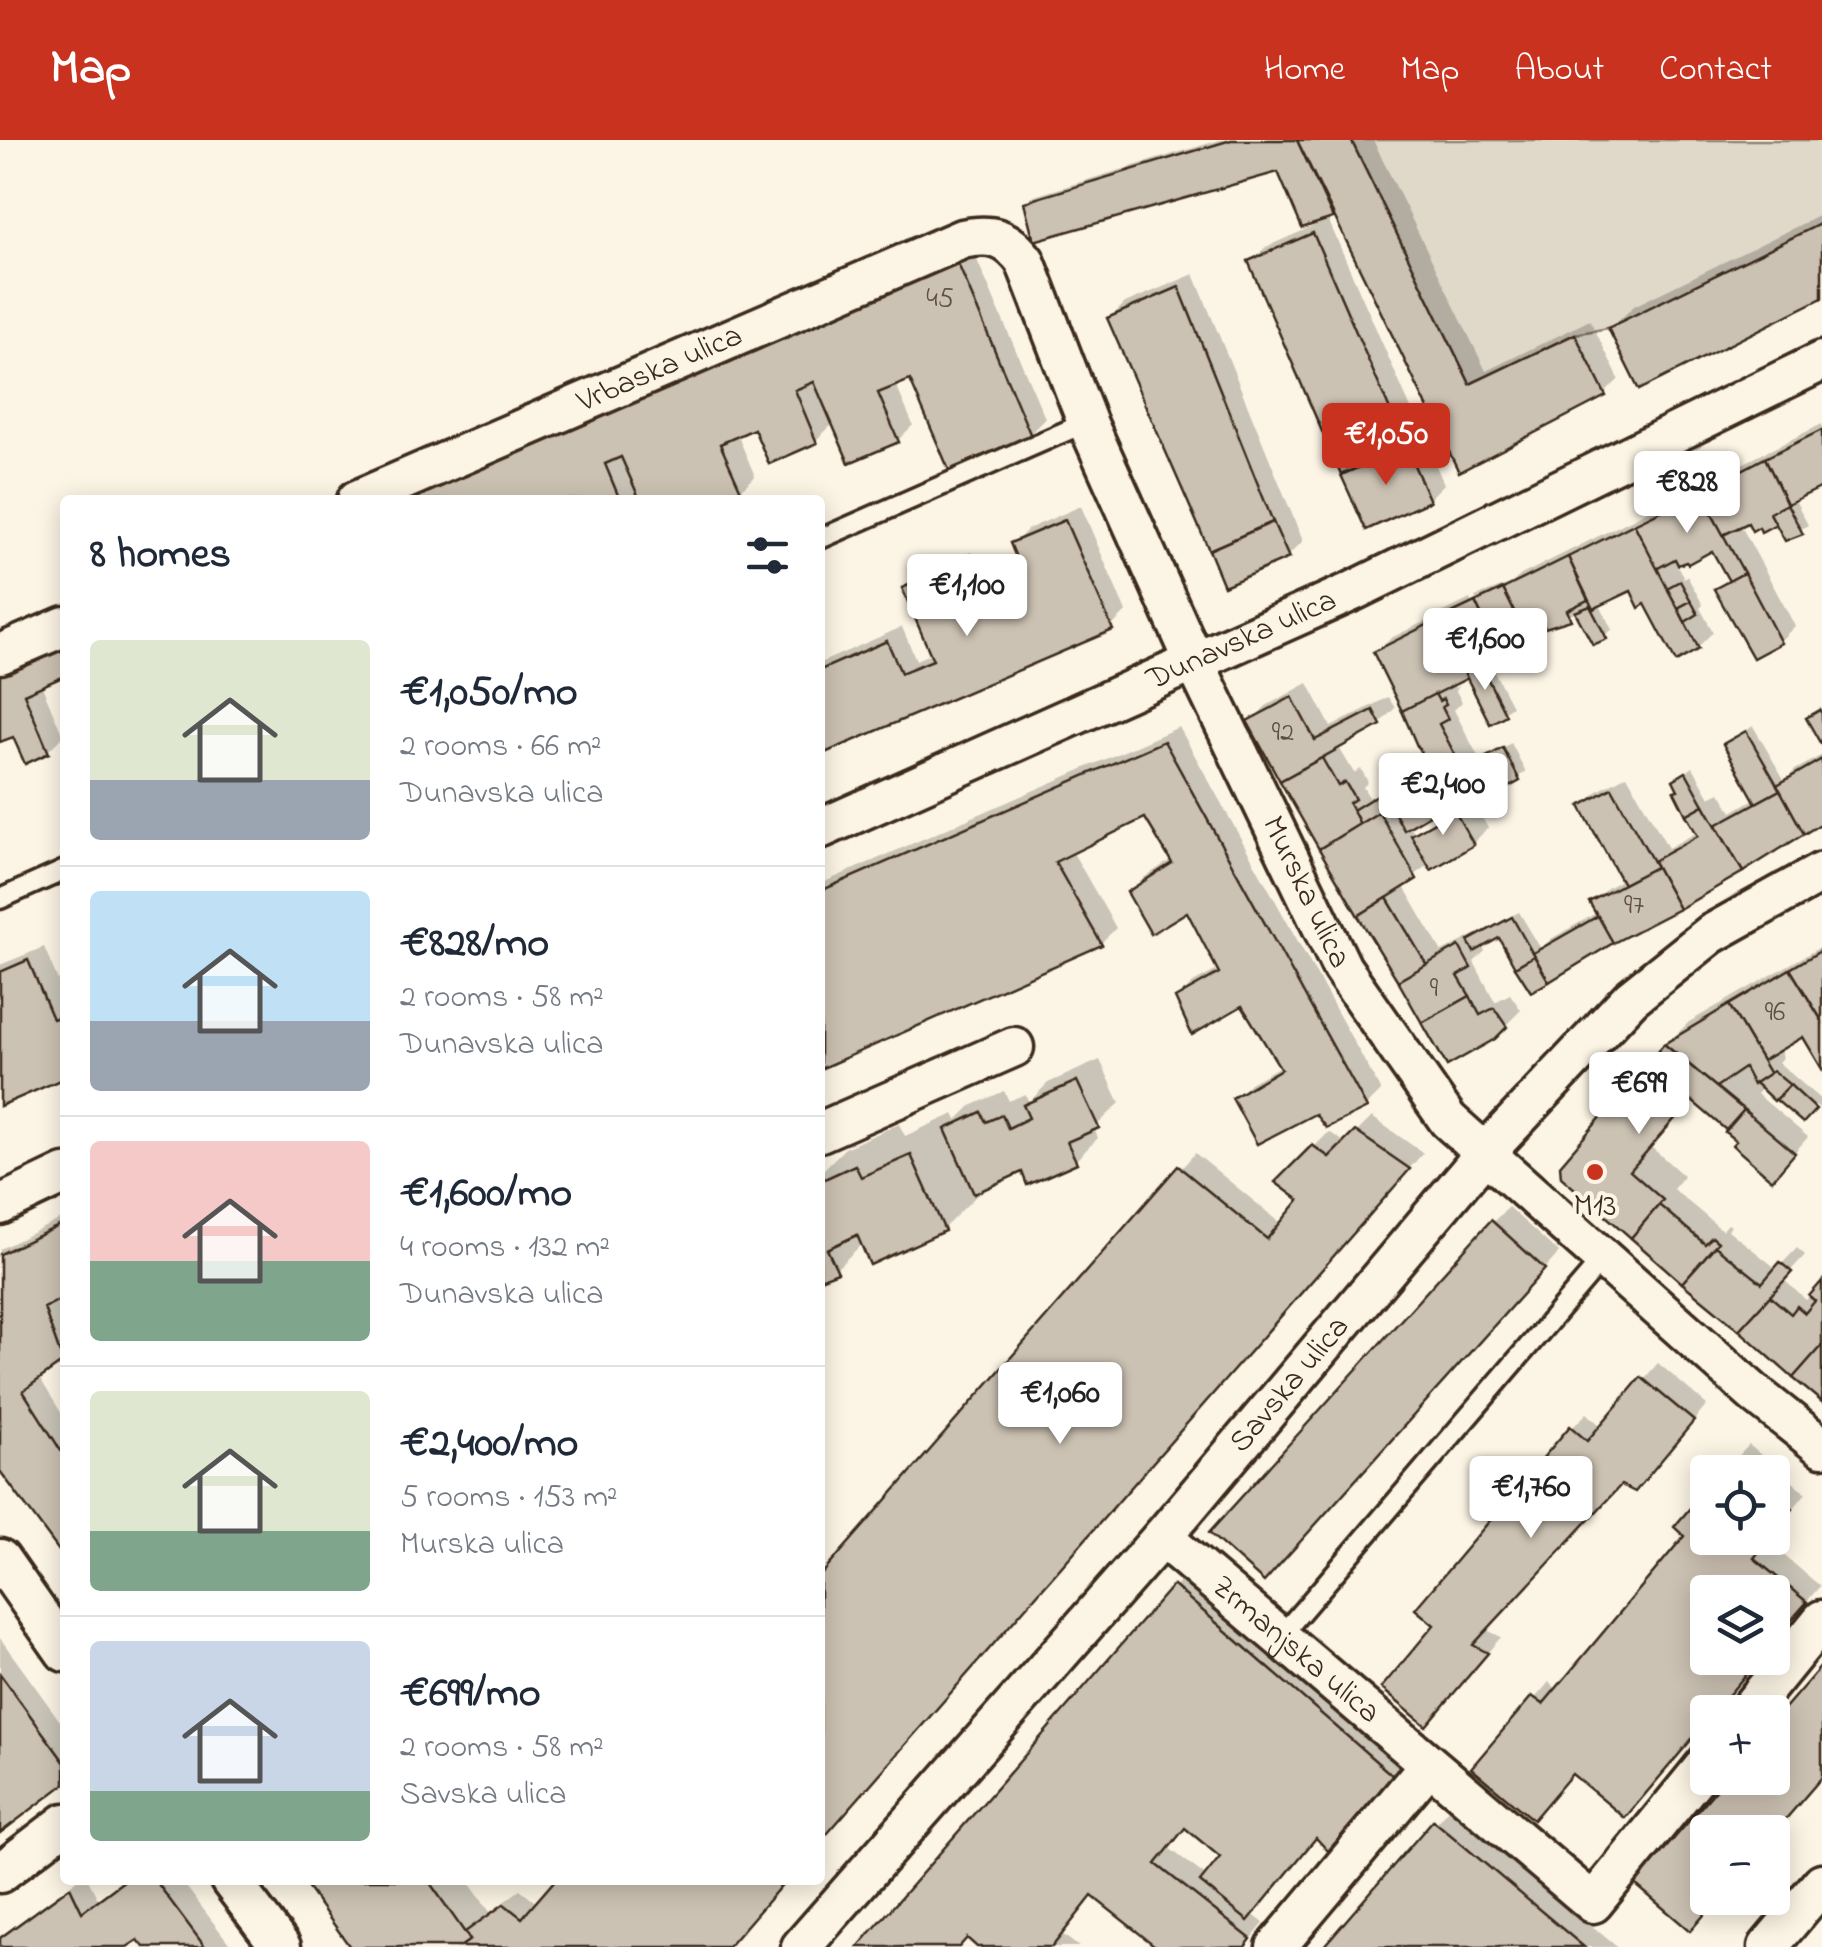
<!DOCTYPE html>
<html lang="en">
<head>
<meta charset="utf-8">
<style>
	body { margin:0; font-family:"Indie Flower",sans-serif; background:#f6f6f7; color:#1f2937; height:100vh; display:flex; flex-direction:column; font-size:38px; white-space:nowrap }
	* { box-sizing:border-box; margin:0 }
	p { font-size:32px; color:#747a83 }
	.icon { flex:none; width:55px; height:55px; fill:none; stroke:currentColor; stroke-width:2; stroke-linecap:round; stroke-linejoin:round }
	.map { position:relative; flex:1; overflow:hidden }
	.side { position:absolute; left:60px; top:355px; width:765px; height:1390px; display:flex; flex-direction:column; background:#fff; border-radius:10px; box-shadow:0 5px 25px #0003 }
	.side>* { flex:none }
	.buttons { position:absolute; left:1690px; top:1315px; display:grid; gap:20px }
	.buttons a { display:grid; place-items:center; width:100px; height:100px; border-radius:10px; background:#fff; box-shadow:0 5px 25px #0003; font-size:50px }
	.price { position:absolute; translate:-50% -85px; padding:0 22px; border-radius:10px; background:#fff; color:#222; font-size:32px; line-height:65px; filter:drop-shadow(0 2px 5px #0008) }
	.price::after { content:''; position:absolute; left:50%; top:60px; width:30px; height:22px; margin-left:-15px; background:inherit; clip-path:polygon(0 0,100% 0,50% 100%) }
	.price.on { background:#c8321e; color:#fff }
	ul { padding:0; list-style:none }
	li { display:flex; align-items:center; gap:30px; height:250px; padding:0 30px }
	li+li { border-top:2px solid #e0e1e3 }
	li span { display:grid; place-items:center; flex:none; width:280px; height:200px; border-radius:10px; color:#555 }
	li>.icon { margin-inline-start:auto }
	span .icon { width:120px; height:120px; fill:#fffc; stroke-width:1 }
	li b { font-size:42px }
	h2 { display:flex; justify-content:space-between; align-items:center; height:120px; padding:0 30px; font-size:42px }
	header { display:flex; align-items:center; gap:60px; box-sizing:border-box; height:140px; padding:0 50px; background:#c8321e; color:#fff }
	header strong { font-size:48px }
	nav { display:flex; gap:55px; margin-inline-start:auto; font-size:35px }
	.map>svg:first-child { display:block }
</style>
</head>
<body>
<header>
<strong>Map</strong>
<nav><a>Home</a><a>Map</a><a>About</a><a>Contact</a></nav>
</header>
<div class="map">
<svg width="1822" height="1807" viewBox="0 0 1822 1807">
	<rect width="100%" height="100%" fill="#fcf5e5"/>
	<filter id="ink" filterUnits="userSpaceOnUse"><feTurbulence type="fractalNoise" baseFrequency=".01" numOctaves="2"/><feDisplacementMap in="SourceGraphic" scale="20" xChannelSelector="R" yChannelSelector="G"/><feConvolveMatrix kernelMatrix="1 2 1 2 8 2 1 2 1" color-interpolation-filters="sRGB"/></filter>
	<g filter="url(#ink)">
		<polygon fill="#e0d8c8" stroke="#8e8173" stroke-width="2.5" points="1351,0 1822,0 1822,83 1608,188 1575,194 1470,244"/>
		<g fill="#0003" fill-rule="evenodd">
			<polygon points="1220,0 1373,0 1486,231 1590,180 1619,239 1604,254 1460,328 1335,73 1327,77 1444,344 1429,359 1251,122 1266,107 1318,84 1279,29 1027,63 1034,56"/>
			<polygon points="1822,74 1822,155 1611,188 1634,166"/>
			<polygon points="971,106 1045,278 1030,294 911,237 895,243 913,285 898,300 834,283 816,300 770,320 755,286 737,294 755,336 740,351 719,360 376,360"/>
			<polygon points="1194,134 1303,401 1288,416 1110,178 1125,163"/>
			<path d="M1822,284V345L1794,358L1808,385L1787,398L1777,380L1762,388L1760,384L1753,388L1749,380L1740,384L1795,486L1780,501L1754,514L1717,450L1730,437L1713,408L1676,423L1684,438L1687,436L1703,465L1700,468L1713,492L1698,507L1677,518L1646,461L1640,464L1632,448L1599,463L1612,490L1594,502L1577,471L1556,484L1555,481L1546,485L1543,479L1530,485L1532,488L1527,493L1505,449L1501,451L1523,496L1486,516L1512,566L1492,580L1469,535L1452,543L1455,548L1459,546L1456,551L1462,562L1454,570L1481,622L1511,603L1526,632L1489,656L1488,652L1474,664L1488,688L1473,703L1432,727L1430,723L1403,745L1442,812L1519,772L1541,809L1551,799L1598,772L1592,763L1607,748L1623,739L1583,666L1598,651L1627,635L1668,708L1698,692L1677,652L1680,649L1676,640L1693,627L1710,657L1720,652L1732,672L1756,658L1726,604L1753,586L1785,641L1795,630L1822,615V681L1532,849L1500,795L1482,805L1485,811L1474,822L1495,862L1510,854L1521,870L1494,897L1448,923L1251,581L1266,566L1308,543L1331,587L1388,557L1395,568L1380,583L1338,606L1354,633L1361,629L1368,642L1363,647L1370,659L1394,644L1404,657L1438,637L1376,513L1391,498L1470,459L1494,508H1500L1475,457L1512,443L1521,435ZM1445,664L1439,676L1415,695L1409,684Z"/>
			<polygon points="1081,366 1126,472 1111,487 820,612 820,523 902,487 916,520 932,513 905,448 920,433 971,412 988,451 1026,435 1013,404 1028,389"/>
			<polygon points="0,521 65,534 41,544 63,596 48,611 14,594 0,600"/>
			<polygon points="1179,587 1381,951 1366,966 1316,971 1235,958 1250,943 1282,925 1242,863 1178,858 1193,843 1219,829 1187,769 1130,752 1145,737 1172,719 1146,674 1072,711 1116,788 1101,803 820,927 820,744"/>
			<polygon points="1822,806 1822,924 1803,893 1778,908 1783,917 1778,922 1822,961 1822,970 1816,965 1803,980 1763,947 1757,954 1808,997 1787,1021 1739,1000 1693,958 1651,1007 1684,1036 1673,1049 1722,1090 1728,1084 1731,1086 1728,1090 1777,1129 1797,1108 1805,1115 1783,1139 1806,1160 1822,1145 1822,1258 1563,1036 1666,905 1689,882"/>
			<polygon points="44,807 65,857 65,935 0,963 0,825"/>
			<polygon points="1100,920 1120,963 1094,988 1098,998 1075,1021 1023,1029 987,1045 943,1089 863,1103 836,1129 820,1137 820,1033 845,1008 899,984 905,996 954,974 957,980 971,966 1004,951 1009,961 1025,954 1029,962 1048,943"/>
			<polygon points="1372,977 1423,1013 820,1700 820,1440 1195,1013 1282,1084 1302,1059 1279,1042 1329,992 1346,1003"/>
			<polygon points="1508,1067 1559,1113 1279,1424 1493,1082"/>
			<polygon points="65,1077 65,1154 60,1157 65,1170 65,1217 39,1237 65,1279 65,1414 0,1326 0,1109"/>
			<polygon points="1658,1223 1707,1265 1650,1334 1622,1342 1485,1489 1501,1497 1441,1567 1437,1485 1572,1288 1587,1273 1602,1287"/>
			<polygon points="1749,1305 1806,1353 1772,1395 1772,1332 1723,1332"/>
			<polygon points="1708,1398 1770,1398 1767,1401 1820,1446 1772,1502 1772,1452 1708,1452 1708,1518 1759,1518 1713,1572 1573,1632 1475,1628 1549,1542 1558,1550"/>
			<path d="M1189,1432L1406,1619L1343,1693L1318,1696L1252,1774L1264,1783L1245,1807H1155L1157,1805L1094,1754L1062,1794L1079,1807H981L968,1796L959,1807H862ZM1186,1686L1223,1717L1207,1737L1169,1708Z"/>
			<polygon points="0,1498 65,1588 65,1640 0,1690"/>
			<polygon points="1822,1529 1822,1639 1772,1696 1772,1692 1708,1692 1708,1758 1720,1758 1690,1787 1639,1743 1729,1638 1772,1638"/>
			<polygon points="1450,1667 1617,1807 1327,1807"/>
			<polygon points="77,1740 88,1740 98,1759 124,1740 181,1740 232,1807 148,1807 138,1797 123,1807 0,1807 0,1797"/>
			<polygon points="305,1740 467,1740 490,1772 520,1750 538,1764 558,1740 785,1740 726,1807 353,1807"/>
		</g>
		<g fill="#ccc2b3" stroke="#3b2a1e" stroke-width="2.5">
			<polygon points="1231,0 1297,0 1333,78 1302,88 1278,32 1034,101 1024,62"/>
			<polygon points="1297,0 1351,0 1470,244 1575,194 1606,256 1459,332"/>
			<polygon points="1822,83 1822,158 1639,250 1608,188"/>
			<polygon points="1313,93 1406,307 1341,335 1248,121"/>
			<polygon points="956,119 1031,296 949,330 910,240 878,253 899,302 849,323 814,242 795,250 817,303 769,324 754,289 720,304 742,353 725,360 640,360 621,317 605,324 620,360 392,360"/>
			<polygon points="1179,147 1273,382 1209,410 1107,178"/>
			<polygon points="1822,290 1822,347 1787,364 1765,318"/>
			<polygon points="1406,307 1430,361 1366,390 1341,335"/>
			<polygon points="1765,318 1787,364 1770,373 1776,384 1761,392 1759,387 1752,391 1748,383 1723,395 1700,352"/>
			<polygon points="1700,352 1744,433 1729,441 1712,411 1688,424 1686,422 1678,425 1675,419 1656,429 1634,384"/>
			<polygon points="1787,364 1803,394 1785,401 1770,373"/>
			<polygon points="1065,380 1113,490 820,615 820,530 887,501 901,533 933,520 902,448 955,425 972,465 1026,442 1010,403"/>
			<polygon points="1273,382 1289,418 1224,446 1209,410"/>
			<polygon points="1634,384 1699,509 1676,522 1645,464 1639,468 1631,451 1593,469 1568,417"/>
			<polygon points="1568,417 1588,460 1567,470 1571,480 1545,488 1542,482 1523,491 1503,449"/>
			<polygon points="1744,433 1781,503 1753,518 1714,449"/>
			<polygon points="1680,441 1691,461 1678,468 1667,448"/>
			<polygon points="1503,449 1527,497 1499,512 1475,462"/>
			<polygon points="1691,461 1698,474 1685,482 1678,468"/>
			<polygon points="1475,462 1499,512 1463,530 1437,480"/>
			<polygon points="1590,466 1607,499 1593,505 1575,472"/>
			<polygon points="1437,480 1468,538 1402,571 1373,512"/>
			<polygon points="65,500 65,536 24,554 49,613 25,624 13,597 0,602 0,528"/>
			<polygon points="1479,522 1506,575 1490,584 1463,530"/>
			<polygon points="1435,554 1439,561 1443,559 1446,565 1442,567 1448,579 1439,584 1480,663 1457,675 1417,606 1402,571"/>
			<polygon points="1292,557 1315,600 1373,570 1381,585 1280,641 1247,581"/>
			<polygon points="1820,570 1822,574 1822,606 1806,578"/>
			<polygon points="1746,591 1780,650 1756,663 1723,604"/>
			<polygon points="1164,601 1367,968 1326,988 1315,974 1257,1004 1232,958 1281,929 1242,866 1192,895 1175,858 1219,833 1187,772 1151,794 1127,752 1172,723 1145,678 1055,722 1102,805 820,929 820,751"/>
			<polygon points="1503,608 1520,641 1488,659 1476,635 1484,631 1479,621"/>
			<polygon points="1322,618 1338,646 1345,642 1355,659 1349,663 1360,684 1319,709 1280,641"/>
			<polygon points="1822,619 1822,683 1804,694 1777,645"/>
			<polygon points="1686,632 1704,665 1686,675 1674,651 1678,650 1673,640"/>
			<polygon points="1436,639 1450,663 1404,690 1390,665"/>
			<polygon points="1612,648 1656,727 1623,744 1580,666"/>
			<polygon points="1387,649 1389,654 1392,652 1397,662 1360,684 1353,670"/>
			<polygon points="1780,650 1804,694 1743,732 1716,685"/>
			<polygon points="1450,663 1474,705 1431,730 1411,695 1438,680 1434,673"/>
			<polygon points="1704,665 1743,732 1679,769 1653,721 1698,696 1686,675"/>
			<polygon points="1379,672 1417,739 1358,776 1319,709"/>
			<polygon points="1656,727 1679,769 1613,803 1589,762"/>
			<polygon points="1387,758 1427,825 1398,841 1358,776"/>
			<polygon points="1598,776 1613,803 1549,842 1533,813"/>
			<polygon points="1512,777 1534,816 1515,827 1499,798 1474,812 1468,801"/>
			<polygon points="1459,806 1471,828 1458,836 1470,856 1422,883 1398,841"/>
			<polygon points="1822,810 1822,881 1790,829"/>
			<polygon points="1534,816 1549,842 1531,852 1515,827"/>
			<polygon points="28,820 53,879 65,875 65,938 0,966 0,832"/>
			<polygon points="1790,829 1822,881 1822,929 1803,897 1762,921 1729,865"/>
			<polygon points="1470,856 1480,875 1494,868 1507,887 1495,899 1447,926 1422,883"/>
			<polygon points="1729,865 1770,934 1753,945 1744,928 1716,947 1664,904"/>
			<polygon points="1664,904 1744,970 1726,990 1691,960 1630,1031 1663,1060 1631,1098 1561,1037 1560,1025"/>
			<polygon points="1773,931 1790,945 1774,961 1755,943"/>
			<polygon points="1077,941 1099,988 1067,1002 1077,1023 1027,1045 1022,1032 974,1054 945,989 981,972 986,982 1002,975 1008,988 1029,978 1023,965"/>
			<polygon points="1790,945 1816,969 1803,983 1776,960"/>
			<polygon points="1744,970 1795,1013 1772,1040 1732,1005 1736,1001 1725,992"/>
			<polygon points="1355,991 1410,1029 820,1702 820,1436 1178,1026 1267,1099 1299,1060 1275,1042 1312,1005 1329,1017"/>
			<polygon points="911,1015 945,1091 870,1125 857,1095 827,1109 838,1132 820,1139 820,1041 855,1025 861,1037"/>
			<polygon points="1659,1065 1705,1104 1712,1097 1718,1102 1682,1143 1631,1098"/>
			<polygon points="1491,1080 1545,1129 1264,1442 1209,1393"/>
			<polygon points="65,1083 65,1157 44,1168 63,1222 23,1251 65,1317 65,1419 0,1331 0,1114"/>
			<polygon points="1715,1106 1762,1143 1780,1122 1792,1132 1739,1190 1682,1143"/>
			<polygon points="1822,1141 1822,1205 1793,1238 1739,1190 1770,1156 1791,1174 1797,1166 1805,1173 1815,1161 1809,1156"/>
			<polygon points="1822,1205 1822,1262 1793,1238"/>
			<polygon points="1641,1237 1694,1281 1635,1352 1621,1345 1473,1505 1488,1513 1426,1586 1381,1548 1434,1485 1415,1469 1570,1286 1587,1301"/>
			<polygon points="1732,1318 1749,1332 1720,1332"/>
			<polygon points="1708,1347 1708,1398 1770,1398 1754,1418 1807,1462 1772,1502 1772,1452 1708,1452 1708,1518 1760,1518 1714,1572 1708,1572 1708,1580 1625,1678 1572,1634 1533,1680 1471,1628 1532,1556 1543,1564 1684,1396 1674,1387"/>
			<polygon points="1772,1352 1793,1369 1772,1395"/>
			<polygon points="1173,1445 1393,1636 1328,1711 1316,1698 1248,1781 1200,1742 1220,1717 1185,1688 1156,1724 1251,1799 1245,1807 1152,1807 1154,1805 1092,1756 1052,1807 977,1807 967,1798 959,1807 858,1807"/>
			<polygon points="1822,1525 1822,1637 1772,1695 1708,1692 1708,1758 1719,1758 1690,1791 1635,1744 1726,1638 1772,1638 1772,1583"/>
			<polygon points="0,1534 65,1623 65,1644 0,1693"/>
			<polygon points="1433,1680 1584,1807 1323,1807"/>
			<polygon points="125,1740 155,1740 205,1807 144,1807 138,1800 127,1807 0,1807 0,1798 70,1747 82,1772"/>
			<polygon points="302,1740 428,1740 470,1800 460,1807 350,1807"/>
			<polygon points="555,1740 786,1740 728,1807 460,1807 470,1800 465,1792 504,1764 522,1778"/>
		</g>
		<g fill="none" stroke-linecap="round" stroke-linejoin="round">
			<defs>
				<g id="service">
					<polyline points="820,399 1087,282"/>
					<polyline points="0,759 65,730"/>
					<polyline points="1279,1498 1603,1119"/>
				</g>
				<g id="minor">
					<path id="s1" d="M357,360L962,99C991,93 1007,97 1025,121L1087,282L1195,523L1342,828L1448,980L1754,1253L1822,1307"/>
					<polyline points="0,514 65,486"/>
					<path id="s2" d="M820,689L1353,451L1822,221"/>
					<polyline points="820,992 1014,907"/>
					<polyline points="0,1065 65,1034"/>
					<path id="s3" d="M1162,1397L1593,1763L1708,1622"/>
					<polyline points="0,1419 65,1512"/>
					<polyline points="1747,1572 1822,1480"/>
					<polyline points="0,1733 65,1683"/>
					<polyline points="230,1740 281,1807"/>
					<path id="s4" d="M801,1807L1162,1397L1486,1012L1631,858L1711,794L1822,732"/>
					<polyline points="1276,1807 1428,1626"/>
					<polyline points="1768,1807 1822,1743"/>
				</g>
			</defs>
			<use href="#service" stroke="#3b2a1e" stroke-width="25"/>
			<use href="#minor" stroke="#3b2a1e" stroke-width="45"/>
			<use href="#service" stroke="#fcf5e5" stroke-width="18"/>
			<use href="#minor" stroke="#fcf5e5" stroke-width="38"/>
		</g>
	</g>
	<circle fill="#c8321e" stroke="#fcf5e5" stroke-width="4" cx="1595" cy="1032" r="10"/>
	<g text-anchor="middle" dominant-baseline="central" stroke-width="8" stroke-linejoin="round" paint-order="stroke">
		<g font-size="28" fill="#5f5043">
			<text x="940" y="159">45</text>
			<text x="1283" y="593">92</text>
			<text x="1634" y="766">97</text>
			<text x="1434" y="849">9</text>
			<text x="1775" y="873">96</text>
		</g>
		<g font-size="32" fill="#3b2a1e" stroke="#fcf5e5">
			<text stroke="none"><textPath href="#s1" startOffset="330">Vrbaska ulica</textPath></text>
			<text stroke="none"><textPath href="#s2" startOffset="462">Dunavska ulica</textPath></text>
			<text stroke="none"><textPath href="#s1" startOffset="1422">Murska ulica</textPath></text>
			<text stroke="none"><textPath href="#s4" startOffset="745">Savska ulica</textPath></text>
			<text stroke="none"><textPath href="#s3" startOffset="175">Zrmanjska ulica</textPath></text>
		</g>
		<g font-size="32" fill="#3b2a1e" stroke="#fcf5e5">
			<text x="1595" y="1067">M13</text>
		</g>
	</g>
</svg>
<div class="buttons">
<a><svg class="icon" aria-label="locate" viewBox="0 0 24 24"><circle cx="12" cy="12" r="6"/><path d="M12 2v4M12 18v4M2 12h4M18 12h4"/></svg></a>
<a><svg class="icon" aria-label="layers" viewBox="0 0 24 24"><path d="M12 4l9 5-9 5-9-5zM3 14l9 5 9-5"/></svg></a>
<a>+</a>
<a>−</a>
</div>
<b class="price on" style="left:1386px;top:348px">€1,050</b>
<b class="price" style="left:1687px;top:396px">€828</b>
<b class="price" style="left:967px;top:499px">€1,100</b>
<b class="price" style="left:1485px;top:553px">€1,600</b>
<b class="price" style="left:1443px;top:698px">€2,400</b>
<b class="price" style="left:1639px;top:997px">€699</b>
<b class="price" style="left:1060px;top:1307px">€1,060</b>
<b class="price" style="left:1531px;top:1401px">€1,760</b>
<section class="side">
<h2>8 homes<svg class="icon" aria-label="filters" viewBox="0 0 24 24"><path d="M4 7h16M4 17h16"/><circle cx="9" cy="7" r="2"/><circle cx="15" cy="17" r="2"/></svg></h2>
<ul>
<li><span style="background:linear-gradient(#dfe7d0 70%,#9aa5b1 0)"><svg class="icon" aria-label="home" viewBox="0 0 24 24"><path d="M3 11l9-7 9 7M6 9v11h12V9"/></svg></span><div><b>€1,050/mo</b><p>2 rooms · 66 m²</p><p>Dunavska ulica</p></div></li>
<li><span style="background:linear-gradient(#bfe0f5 65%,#9aa5b1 0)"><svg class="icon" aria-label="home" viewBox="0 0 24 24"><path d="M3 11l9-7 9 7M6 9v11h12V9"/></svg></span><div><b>€828/mo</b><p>2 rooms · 58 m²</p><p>Dunavska ulica</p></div></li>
<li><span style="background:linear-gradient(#f6c9c9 60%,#7fa58c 0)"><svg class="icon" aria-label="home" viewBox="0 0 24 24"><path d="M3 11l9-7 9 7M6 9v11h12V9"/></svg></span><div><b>€1,600/mo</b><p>4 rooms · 132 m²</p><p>Dunavska ulica</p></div></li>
<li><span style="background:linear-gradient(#dfe7d0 70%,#7fa58c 0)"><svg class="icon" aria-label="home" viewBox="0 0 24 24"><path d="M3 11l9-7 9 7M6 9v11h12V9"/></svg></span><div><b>€2,400/mo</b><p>5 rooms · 153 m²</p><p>Murska ulica</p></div></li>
<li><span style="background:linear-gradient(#c9d6e8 75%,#7fa58c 0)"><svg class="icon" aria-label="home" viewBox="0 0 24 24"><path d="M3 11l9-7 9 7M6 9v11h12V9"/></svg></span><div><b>€699/mo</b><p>2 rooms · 58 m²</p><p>Savska ulica</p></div></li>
</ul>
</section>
</div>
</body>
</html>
